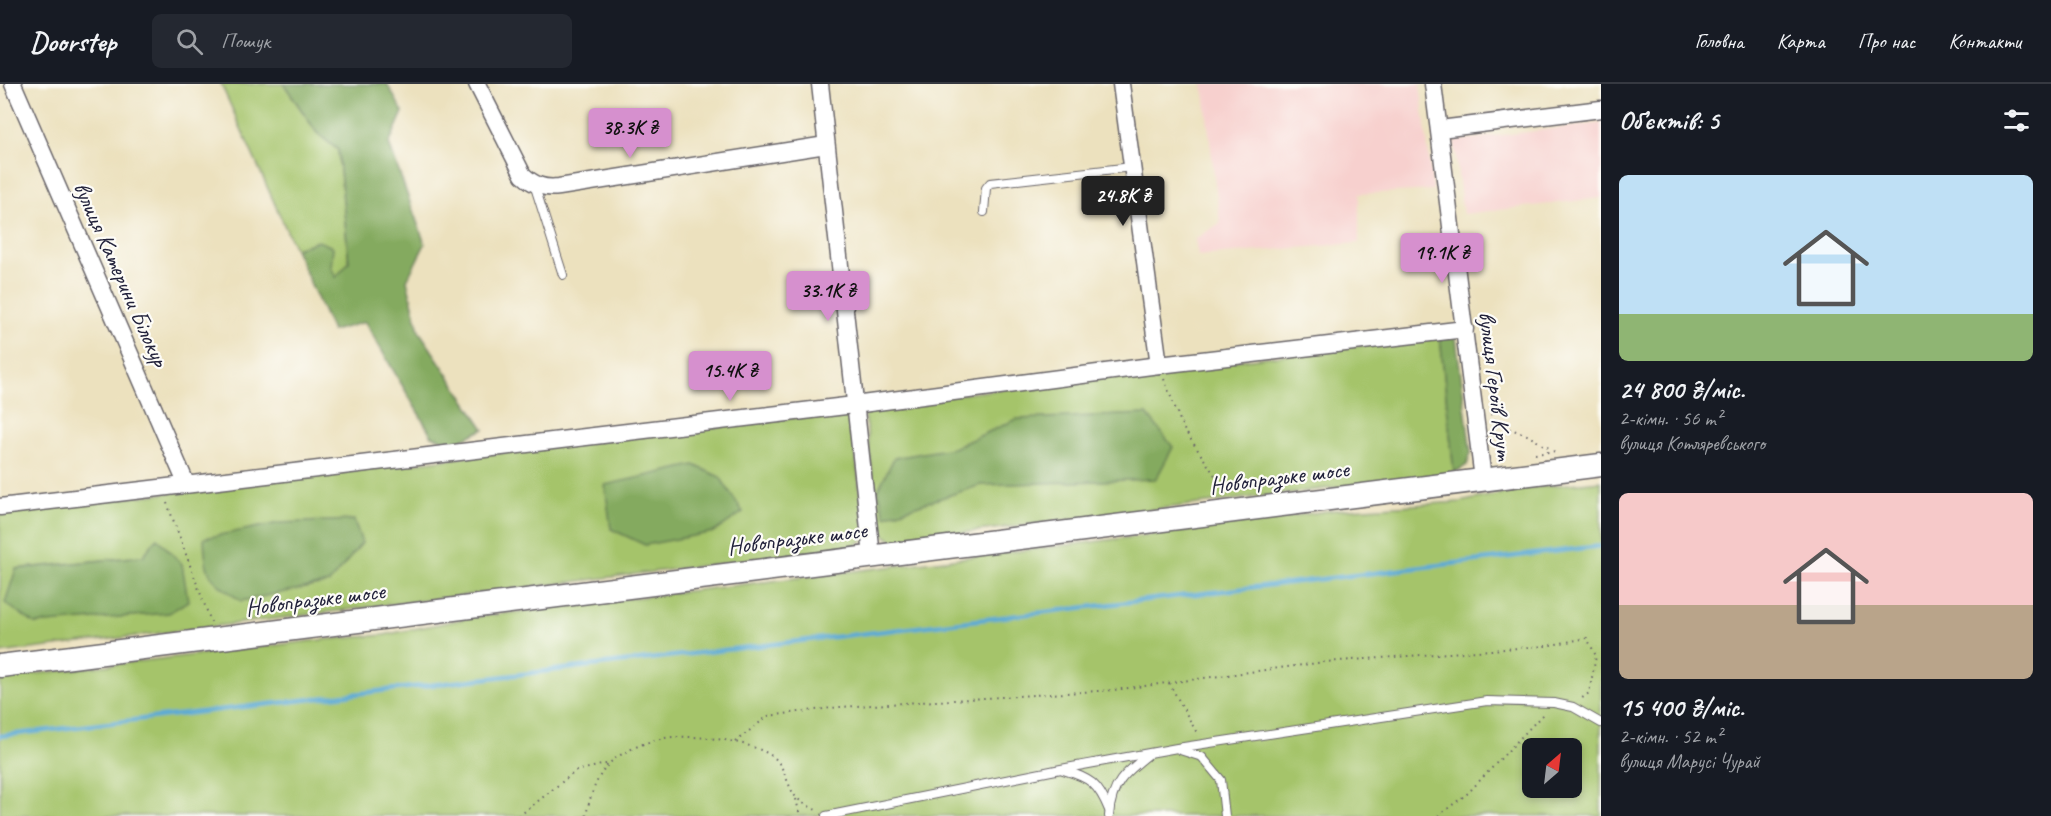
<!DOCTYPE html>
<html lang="uk">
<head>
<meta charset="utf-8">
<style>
	body { margin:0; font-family:Caveat,sans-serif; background:#242831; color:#f1f3f6; height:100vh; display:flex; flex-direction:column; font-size:22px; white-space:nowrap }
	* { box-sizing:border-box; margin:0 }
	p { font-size:20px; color:#9ea1a6 }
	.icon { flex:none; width:33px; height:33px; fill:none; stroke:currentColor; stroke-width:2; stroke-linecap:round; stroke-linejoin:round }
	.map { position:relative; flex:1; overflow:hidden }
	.sheet { display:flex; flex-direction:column; background:#171b24; width:450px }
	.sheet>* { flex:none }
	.needle { width:39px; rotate:28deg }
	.fabs { position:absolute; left:1522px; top:654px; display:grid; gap:12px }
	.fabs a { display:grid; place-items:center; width:60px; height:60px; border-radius:9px; background:#171b24; box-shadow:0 3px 9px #0003; font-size:30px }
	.price { position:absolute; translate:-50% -51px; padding:0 14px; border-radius:6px; background:#d690ce; color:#111; font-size:20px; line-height:39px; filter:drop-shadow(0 2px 3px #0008) }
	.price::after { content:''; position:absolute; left:50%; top:36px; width:18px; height:14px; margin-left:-9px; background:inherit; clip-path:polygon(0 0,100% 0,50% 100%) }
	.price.on { background:#222; color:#fff }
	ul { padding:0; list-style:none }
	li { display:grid; align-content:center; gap:12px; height:318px; padding:0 18px }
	li span { display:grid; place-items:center; height:186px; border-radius:9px; color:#555 }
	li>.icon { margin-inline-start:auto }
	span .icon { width:108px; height:108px; fill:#fffc; stroke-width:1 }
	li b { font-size:26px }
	h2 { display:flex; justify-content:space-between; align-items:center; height:72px; padding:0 18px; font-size:26px }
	header { display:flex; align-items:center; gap:36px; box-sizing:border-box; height:84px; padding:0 30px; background:#171b24; border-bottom:2px solid #363941 }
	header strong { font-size:28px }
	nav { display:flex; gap:33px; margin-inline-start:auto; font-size:21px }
	.search { width:420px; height:54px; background:#242831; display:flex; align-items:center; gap:15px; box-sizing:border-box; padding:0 21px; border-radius:9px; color:#9ea1a6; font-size:22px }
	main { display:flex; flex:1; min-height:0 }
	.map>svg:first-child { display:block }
</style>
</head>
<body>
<header>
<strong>Doorstep</strong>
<div class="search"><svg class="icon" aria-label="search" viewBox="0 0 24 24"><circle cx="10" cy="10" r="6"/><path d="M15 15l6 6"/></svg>Пошук</div>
<nav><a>Головна</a><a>Карта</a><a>Про нас</a><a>Контакти</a></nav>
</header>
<main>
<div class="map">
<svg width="1601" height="732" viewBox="0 0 1601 732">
	<rect width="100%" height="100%" fill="#fdfcf7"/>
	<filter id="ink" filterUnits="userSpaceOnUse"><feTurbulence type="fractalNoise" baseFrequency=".0167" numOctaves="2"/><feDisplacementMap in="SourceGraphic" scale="12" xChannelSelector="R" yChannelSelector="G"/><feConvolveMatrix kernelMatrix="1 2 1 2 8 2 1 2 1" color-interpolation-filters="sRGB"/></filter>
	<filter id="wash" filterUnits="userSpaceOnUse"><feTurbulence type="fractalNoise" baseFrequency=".008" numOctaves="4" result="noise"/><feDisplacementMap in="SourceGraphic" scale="24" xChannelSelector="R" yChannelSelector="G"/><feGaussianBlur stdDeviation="1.35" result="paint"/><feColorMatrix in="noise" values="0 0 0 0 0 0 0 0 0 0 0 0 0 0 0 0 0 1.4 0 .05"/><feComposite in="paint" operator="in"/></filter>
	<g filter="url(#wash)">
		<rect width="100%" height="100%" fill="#ece1be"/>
		<g fill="#f7d0ce">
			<polygon points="1203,0 1420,0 1433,106 1359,110 1359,159 1198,172 1195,155 1220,139"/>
			<polygon points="1601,39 1601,114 1463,130 1454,57"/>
		</g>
		<g fill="#a5c46b" stroke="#647353" stroke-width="1.5" fill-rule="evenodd">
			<polygon points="221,0 284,0 317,49 338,66 349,178 336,194 318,157 295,165"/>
			<polygon points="1440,252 1454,389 894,457 884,451 879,440 865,331 872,321"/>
			<path d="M850,327L866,453L854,463L0,569V429ZM144,472L35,540L16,485Z"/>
			<path d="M1601,397V732H0V594L319,556L384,551L468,534L1231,441L1334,426L1460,418L1527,404ZM1533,664H1572V704H1533Z"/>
		</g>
		<g fill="#84aa5f" stroke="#53664d" stroke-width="1.5">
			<polygon points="284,0 387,0 403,28 389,60 425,160 407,196 419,247 484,345 455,359 432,352 365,238 332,247 295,165 318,157 333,163 331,183 336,193 349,178 338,66 317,49"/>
			<polygon points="1440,252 1456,254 1471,369 1467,381 1454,389"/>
			<polygon points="1147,330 1173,363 1156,395 981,401 885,432 878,406 894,374 953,364 1017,335"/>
			<polygon points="694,381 720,393 743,428 714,448 645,461 611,445 605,401"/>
			<path d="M354,436L362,459L329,499L241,517C209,494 206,495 204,454L279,439Z"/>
			<polygon points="157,454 182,480 188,517 169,529 35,540 5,519 16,485 143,472"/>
		</g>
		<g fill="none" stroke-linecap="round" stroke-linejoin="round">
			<polyline stroke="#5caad5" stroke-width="4.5" points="0,652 1601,462"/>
		</g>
	</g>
	<g filter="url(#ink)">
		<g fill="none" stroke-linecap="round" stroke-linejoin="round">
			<defs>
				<g id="lane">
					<polyline points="534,100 563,191"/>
					<polyline points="984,128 986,104 990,99 1132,83"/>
					<polyline points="1180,666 1202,673 1221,696 1225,732"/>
					<path d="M1063,686C1090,694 1098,699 1109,726"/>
					<polyline points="826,732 1061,685 1177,664 1487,617 1554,619 1573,623 1601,639"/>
					<path d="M1109,732C1111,700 1125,689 1149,670"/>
				</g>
				<g id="street">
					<polyline points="13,0 186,399"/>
					<path d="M477,0L523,91C534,101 544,105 559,103L826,61"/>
					<polyline points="820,0 872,472"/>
					<polyline points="1121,0 1159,281"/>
					<polyline points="1433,0 1483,395"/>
					<polyline points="1440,45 1601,25"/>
					<polyline points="0,423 854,321 1159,281 1465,245"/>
				</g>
				<polyline id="secondary" points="0,582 1601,381"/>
			</defs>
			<use href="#lane" stroke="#696569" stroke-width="10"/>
			<use href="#street" stroke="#696569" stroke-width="19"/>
			<use href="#secondary" stroke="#696569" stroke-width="25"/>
			<g stroke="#696569" stroke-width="2" stroke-dasharray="1.5 4.5" stroke-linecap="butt">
				<polyline points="1164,295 1183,344 1218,396 1232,410"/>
				<path d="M1491,330C1498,344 1513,345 1527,351C1535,356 1544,361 1552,366"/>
				<polyline points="1535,370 1556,367"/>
				<polyline points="167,419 211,538"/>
				<polyline points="1169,599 1197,649"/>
				<polyline points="735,658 768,632 840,623 1114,606 1325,578 1546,562 1587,554 1596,572 1589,609 1581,615"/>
				<polyline points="796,715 800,732"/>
				<polyline points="519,732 576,687 610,679"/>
				<path d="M586,732C589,715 597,690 611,678C626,665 654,654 674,653C704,652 747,656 772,672C784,680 787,701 795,712C800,718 810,723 818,727"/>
				<polyline points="1438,732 1468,709 1544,629"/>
			</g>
			<use href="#lane" stroke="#fff" stroke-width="8"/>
			<use href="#street" stroke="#fff" stroke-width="16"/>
			<use href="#secondary" stroke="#fff" stroke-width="22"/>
		</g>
	</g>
	<g text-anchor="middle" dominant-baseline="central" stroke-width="4.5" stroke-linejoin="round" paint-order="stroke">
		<g font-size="24" fill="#22223b" stroke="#fdfcf7">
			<text transform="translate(121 190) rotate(66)">вулиця Катерини Білокур</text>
			<text transform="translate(1496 302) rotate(83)">вулиця Героїв Крут</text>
			<text transform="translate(1279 393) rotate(-7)">Новопразьке шосе</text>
			<text transform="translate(797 454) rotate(-7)">Новопразьке шосе</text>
			<text transform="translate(315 515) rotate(-7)">Новопразьке шосе</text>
		</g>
	</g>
</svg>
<div class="fabs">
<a><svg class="needle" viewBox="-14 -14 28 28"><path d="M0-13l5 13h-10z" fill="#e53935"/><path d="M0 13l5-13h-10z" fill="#9ea1a6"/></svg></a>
</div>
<b class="price" style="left:630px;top:75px">38.3K ₴</b>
<b class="price on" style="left:1123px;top:143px">24.8K ₴</b>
<b class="price" style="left:1442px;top:200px">19.1K ₴</b>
<b class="price" style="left:828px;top:238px">33.1K ₴</b>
<b class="price" style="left:730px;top:318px">15.4K ₴</b>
</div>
<section class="sheet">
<h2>Об’єктів: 5<svg class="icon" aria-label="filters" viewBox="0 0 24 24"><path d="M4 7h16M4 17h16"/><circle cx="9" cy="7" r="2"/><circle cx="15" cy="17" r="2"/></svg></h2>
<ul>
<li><span style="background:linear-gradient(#bfe0f5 75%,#8fb573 0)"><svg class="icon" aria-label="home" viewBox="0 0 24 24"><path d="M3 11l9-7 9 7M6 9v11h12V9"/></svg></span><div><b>24 800 ₴/міс.</b><p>2-кімн. · 56 m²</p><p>вулиця Котляревського</p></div></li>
<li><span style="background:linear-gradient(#f6c9c9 60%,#b9a48a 0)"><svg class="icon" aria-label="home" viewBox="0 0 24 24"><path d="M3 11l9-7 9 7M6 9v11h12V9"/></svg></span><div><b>15 400 ₴/міс.</b><p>2-кімн. · 52 m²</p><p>вулиця Марусі Чурай</p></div></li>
</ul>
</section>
</main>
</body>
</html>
